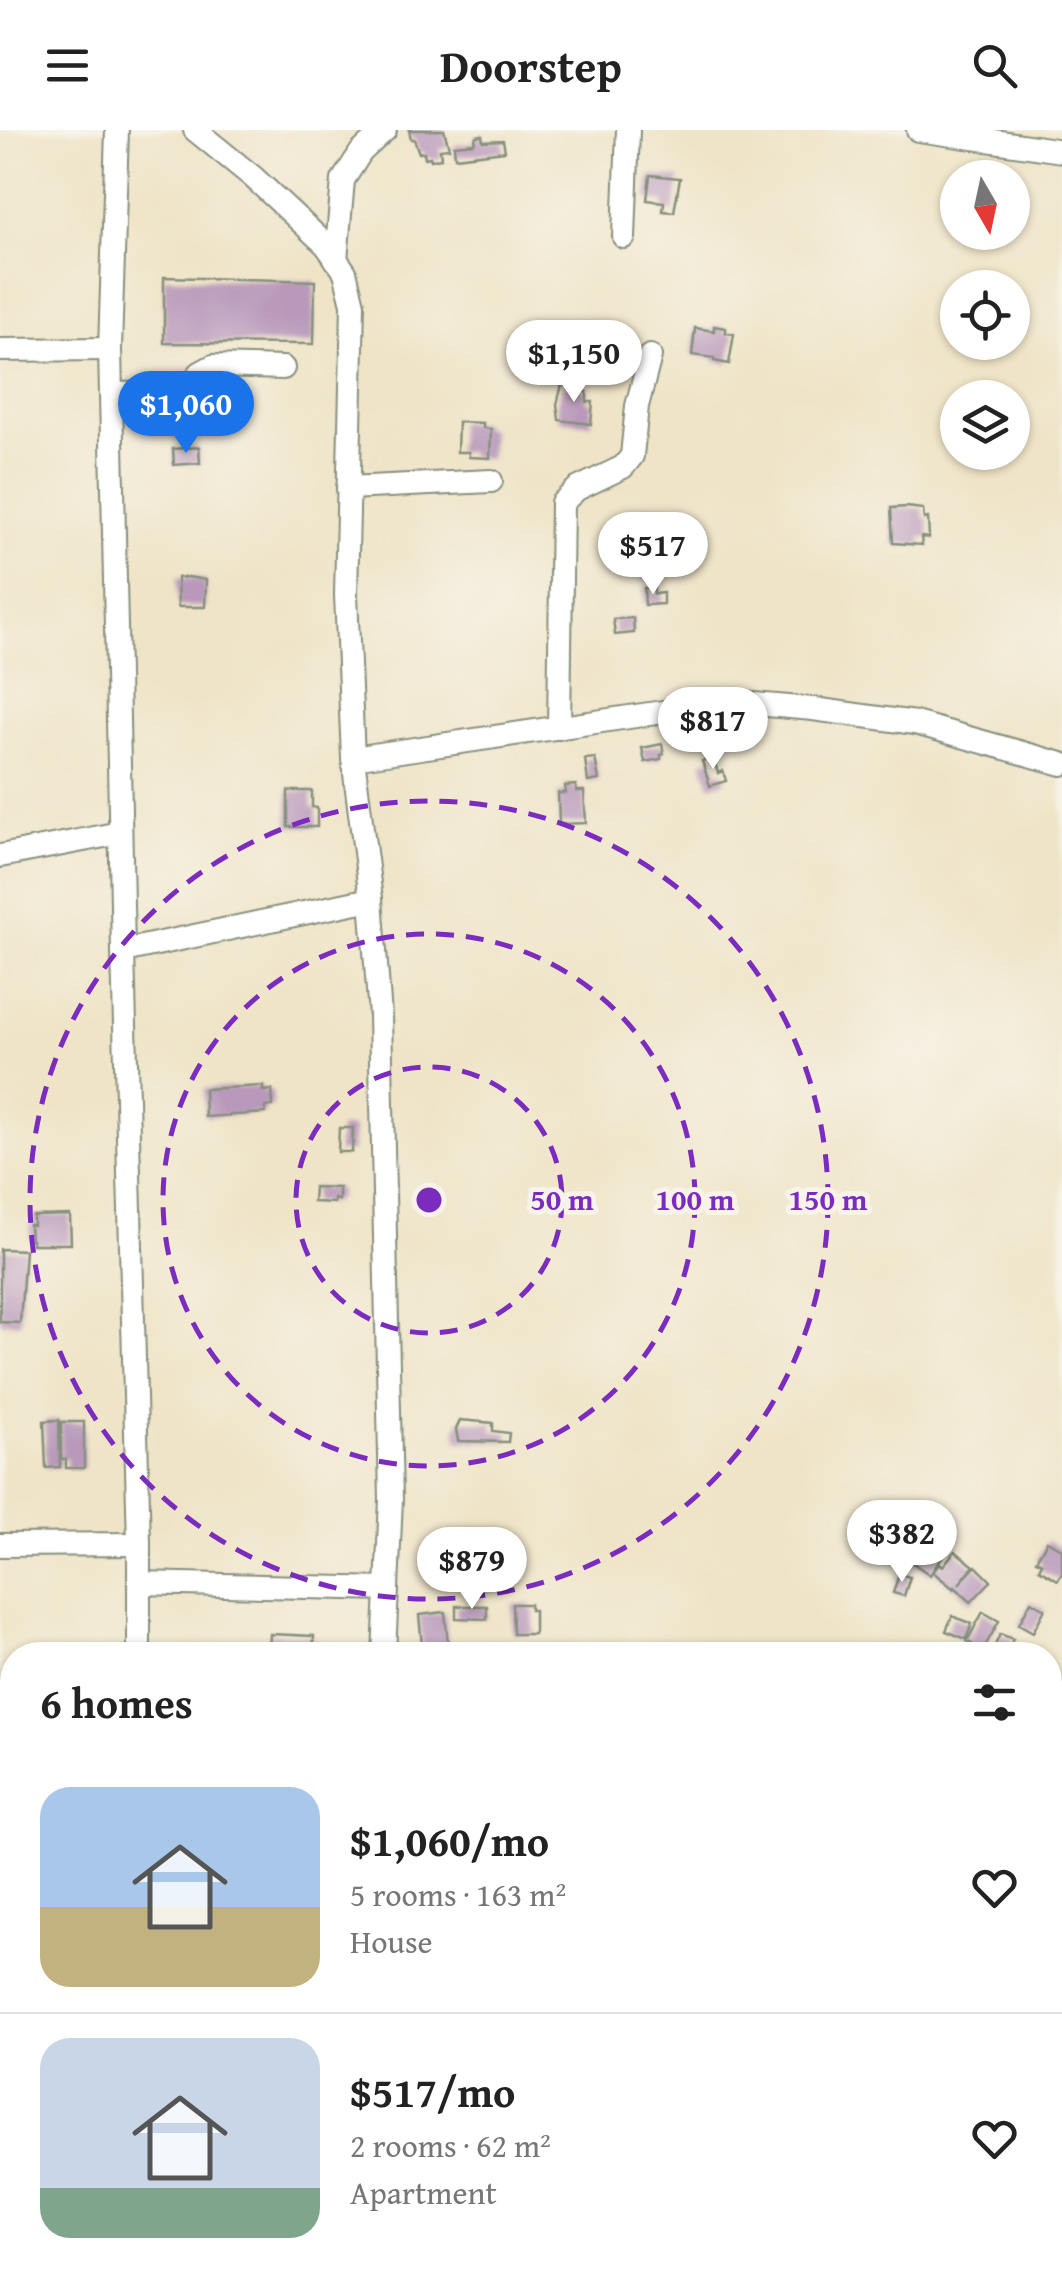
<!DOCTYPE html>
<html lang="en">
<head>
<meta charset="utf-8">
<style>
	body { margin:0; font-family:"Gentium Book Plus",serif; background:#f6f6f6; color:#222; height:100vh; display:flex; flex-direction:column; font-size:38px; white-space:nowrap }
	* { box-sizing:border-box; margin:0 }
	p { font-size:32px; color:#767676 }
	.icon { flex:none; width:55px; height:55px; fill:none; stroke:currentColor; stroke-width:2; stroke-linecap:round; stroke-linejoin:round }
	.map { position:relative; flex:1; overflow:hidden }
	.side { position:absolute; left:0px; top:1512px; width:1062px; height:642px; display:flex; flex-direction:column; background:#fff; border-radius:40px 40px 0 0; box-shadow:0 2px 8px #0004 }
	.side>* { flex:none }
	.needle { width:65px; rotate:171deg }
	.buttons { position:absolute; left:940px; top:30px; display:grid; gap:20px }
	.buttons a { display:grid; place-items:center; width:90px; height:90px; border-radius:50%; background:#fff; box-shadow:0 2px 8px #0004; font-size:50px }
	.price { position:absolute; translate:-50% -85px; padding:0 22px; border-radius:35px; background:#fff; color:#222; font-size:32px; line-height:65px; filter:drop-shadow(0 2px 5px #0008) }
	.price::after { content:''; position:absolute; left:50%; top:60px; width:30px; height:22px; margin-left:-15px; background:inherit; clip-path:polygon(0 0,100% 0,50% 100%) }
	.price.on { background:#1a73e8; color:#fff }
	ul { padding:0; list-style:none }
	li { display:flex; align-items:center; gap:30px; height:250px; padding:0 40px }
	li+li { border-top:2px solid #e0e0e0 }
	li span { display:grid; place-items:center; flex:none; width:280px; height:200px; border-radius:30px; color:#555 }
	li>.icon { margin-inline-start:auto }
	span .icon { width:120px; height:120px; fill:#fffc; stroke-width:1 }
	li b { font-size:42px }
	h2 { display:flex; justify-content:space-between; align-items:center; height:120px; padding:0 40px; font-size:42px }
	header { display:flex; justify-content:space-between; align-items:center; height:130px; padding:0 40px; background:#fff; font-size:45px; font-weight:700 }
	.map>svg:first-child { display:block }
</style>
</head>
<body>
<header><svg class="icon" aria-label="menu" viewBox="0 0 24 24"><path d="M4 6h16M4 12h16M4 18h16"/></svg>Doorstep<svg class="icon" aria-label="search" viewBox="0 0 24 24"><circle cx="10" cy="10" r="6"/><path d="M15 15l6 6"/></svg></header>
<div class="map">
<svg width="1062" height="2154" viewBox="0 0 1062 2154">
	<rect width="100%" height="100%" fill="#f7f3e8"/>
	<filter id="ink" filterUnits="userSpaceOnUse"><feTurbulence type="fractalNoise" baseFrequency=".01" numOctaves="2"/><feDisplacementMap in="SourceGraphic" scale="20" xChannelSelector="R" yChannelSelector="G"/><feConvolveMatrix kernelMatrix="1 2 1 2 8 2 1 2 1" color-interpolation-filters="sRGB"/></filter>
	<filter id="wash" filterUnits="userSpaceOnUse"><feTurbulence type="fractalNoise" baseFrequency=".0048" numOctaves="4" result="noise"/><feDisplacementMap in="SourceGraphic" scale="40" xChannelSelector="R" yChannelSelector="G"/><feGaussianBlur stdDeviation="2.25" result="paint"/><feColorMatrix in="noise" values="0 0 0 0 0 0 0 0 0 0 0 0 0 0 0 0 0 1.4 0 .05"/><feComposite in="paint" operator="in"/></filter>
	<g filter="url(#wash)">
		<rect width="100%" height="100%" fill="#efe4c7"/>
		<g id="blocks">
			<g fill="#b999bb">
				<polygon points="409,0 444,0 449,18 440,19 441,28 431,30 430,27 425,28 424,22 419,23 414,9 411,9"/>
				<polygon points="482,5 483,11 503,10 505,21 455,27 454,15 474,13 476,6"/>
				<polygon points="650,45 680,48 674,82 663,81 664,72 647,70"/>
				<polygon points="164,147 315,151 314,214 164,213"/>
				<polygon points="714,196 726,198 726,203 734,204 729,234 714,231 714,228 692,225 695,198 714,201"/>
				<polygon points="562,255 578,257 587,262 587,272 593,272 591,294 559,290 557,274"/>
				<polygon points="458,292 483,293 483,298 491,299 490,328 469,327 469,322 457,322"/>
				<polygon points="199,317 200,333 174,335 173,319"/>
				<polygon points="907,377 923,379 924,389 928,388 929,408 921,407 922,415 893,413 891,378"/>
				<polygon points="188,447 206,450 205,477 178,477 177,448"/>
				<polygon points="644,458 654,458 654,464 663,463 663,474 645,475"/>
				<polygon points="633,488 634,503 615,505 613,489"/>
				<polygon points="662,614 664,624 661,625 661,629 645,632 642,618"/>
				<polygon points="713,627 718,643 723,641 726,651 710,656 702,631"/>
				<polygon points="595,628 599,650 588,652 585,629"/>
				<polygon points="576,655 576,661 584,661 586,693 559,694 558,663 566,663 565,656"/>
				<polygon points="288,661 312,661 312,677 317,678 317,697 288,697"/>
				<polygon points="263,956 263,961 272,960 273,976 265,977 265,983 205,987 204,959"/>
				<polygon points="339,998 353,998 352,1022 338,1022"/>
				<polygon points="314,1057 339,1058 339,1070 334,1069 334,1073 313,1072"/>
				<polygon points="70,1085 71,1114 32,1114 32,1110 30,1110 29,1095 33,1095 33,1086"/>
				<polygon points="0,1119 25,1120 20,1193 0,1192"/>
				<polygon points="59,1290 60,1337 46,1338 44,1291"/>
				<polygon points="460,1290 493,1293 493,1301 509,1303 508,1312 458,1311 456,1299"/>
				<polygon points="61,1292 84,1292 84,1338 66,1338 66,1329 61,1329"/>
				<polygon points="926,1408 932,1412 935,1408 943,1414 941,1418 946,1421 930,1445 910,1431"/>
				<polygon points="1047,1411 1062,1419 1062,1443 1058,1450 1039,1439 1042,1433 1036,1430"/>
				<polygon points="955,1421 974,1436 959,1454 976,1436 991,1451 971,1472 955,1457 954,1459 933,1442 940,1433 943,1436"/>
				<polygon points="899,1444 910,1447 904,1466 893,1463"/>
				<polygon points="1031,1471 1045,1479 1033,1502 1019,1494"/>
				<polygon points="512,1474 530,1474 530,1480 534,1480 534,1504 513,1504"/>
				<polygon points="456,1476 487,1476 487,1489 456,1488"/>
				<polygon points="445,1482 449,1525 423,1525 419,1485"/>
				<polygon points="983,1482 999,1491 983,1520 967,1511"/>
				<polygon points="952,1486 972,1494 966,1509 946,1501"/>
				<polygon points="270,1504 314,1506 313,1525 269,1525"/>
				<polygon points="1000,1504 1013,1509 1006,1525 993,1520"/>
				<polygon points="1050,1669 1062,1676 1062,1695 1050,1689"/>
				<polygon points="1050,1703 1062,1710 1062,1734 1050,1727"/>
				<polygon points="1050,1732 1062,1739 1062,1763 1050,1757"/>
			</g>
		</g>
	</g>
	<g filter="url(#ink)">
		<use href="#blocks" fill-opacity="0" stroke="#87907e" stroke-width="2.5"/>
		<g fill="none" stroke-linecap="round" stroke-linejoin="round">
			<defs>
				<g id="street">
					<polyline points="117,0 110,219 123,821 139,1414 139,1525"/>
					<polyline points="195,0 253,47 326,115 345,142 353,174 346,465 353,628"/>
					<polyline points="918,0 1062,21"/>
					<polyline points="624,107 628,0"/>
					<polyline points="336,130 343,50 361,22 385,0"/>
					<polyline points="0,220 110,219"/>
					<polyline points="111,264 176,263 191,254 200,243 213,236 283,238"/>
					<polyline points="348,358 491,351"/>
					<polyline points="559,598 562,373 577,359 623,337 632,326 637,276 650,226"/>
					<polyline points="0,726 120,703"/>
					<polyline points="123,821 371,769"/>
					<polyline points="0,1415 139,1414"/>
					<polyline points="139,1453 387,1459"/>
					<polyline points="384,1525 391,1369 380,886 371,769 353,628 730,572 813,579 915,593 1062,634"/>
					<polyline points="1050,1633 1062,1611"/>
					<polyline points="1050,2059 1062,2036"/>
					<polyline points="364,2142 365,2154"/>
					<polyline points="135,2154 135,2142"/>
					<polyline points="765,2154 772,2142"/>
					<polyline points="1001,2154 1007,2142"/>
				</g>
			</defs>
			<use href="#street" stroke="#87907e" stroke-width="26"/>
			<use href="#street" stroke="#fff" stroke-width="22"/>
		</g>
	</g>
	<g fill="none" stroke="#7b2cbf" stroke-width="5" stroke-dasharray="18 12">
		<circle cx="429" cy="1070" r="133"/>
		<circle cx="429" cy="1070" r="266"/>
		<circle cx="429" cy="1070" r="399"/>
	</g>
	<circle cx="429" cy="1070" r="15" fill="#7b2cbf" stroke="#f7f3e8" stroke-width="5"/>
	<g font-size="30" text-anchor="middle" font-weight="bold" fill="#7b2cbf" stroke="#f7f3e8" stroke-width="10" stroke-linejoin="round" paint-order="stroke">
		<text x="562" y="1080">50 m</text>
		<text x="695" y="1080">100 m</text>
		<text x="828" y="1080">150 m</text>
	</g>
</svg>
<div class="buttons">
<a><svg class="needle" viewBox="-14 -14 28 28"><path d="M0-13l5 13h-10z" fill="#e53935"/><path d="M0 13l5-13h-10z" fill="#767676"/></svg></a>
<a><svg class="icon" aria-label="locate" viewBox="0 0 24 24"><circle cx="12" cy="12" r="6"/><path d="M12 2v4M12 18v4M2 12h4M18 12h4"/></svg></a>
<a><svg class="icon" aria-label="layers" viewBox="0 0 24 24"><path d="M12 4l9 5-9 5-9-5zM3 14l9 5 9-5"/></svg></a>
</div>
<b class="price" style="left:574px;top:275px">$1,150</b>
<b class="price on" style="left:186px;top:326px">$1,060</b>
<b class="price" style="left:653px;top:467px">$517</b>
<b class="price" style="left:713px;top:642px">$817</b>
<b class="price" style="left:902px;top:1455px">$382</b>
<b class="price" style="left:472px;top:1482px">$879</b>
<section class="side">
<h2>6 homes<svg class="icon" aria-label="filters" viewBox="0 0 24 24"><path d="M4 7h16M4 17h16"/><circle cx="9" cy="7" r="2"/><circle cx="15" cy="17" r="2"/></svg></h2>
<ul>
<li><span style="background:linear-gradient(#a9c7e8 60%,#c2b280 0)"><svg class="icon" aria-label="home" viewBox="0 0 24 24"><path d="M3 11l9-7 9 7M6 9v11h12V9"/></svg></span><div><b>$1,060/mo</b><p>5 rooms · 163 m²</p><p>House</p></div><svg class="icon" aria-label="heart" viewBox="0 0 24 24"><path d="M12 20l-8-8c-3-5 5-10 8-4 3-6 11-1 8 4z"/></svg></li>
<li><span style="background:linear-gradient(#c9d6e8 75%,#7fa58c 0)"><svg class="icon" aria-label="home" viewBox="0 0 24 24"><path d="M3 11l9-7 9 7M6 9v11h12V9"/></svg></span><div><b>$517/mo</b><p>2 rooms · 62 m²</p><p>Apartment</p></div><svg class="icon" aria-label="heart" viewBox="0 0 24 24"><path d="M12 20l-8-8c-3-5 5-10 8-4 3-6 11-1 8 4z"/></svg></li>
</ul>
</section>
</div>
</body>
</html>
